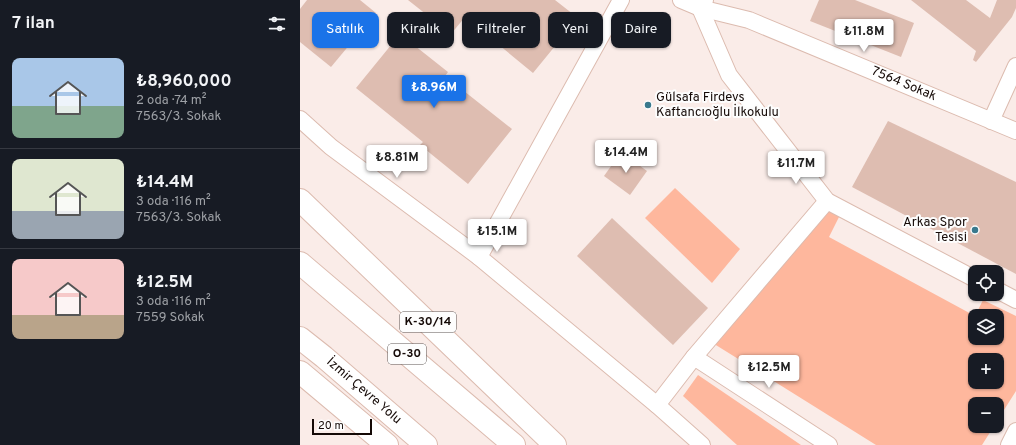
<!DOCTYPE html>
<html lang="tr">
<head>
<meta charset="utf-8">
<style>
	body { margin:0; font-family:Overpass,sans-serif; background:#20242c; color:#f1f3f6; height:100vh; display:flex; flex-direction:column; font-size:15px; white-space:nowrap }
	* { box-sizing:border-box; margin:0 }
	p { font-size:13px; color:#9ea1a6 }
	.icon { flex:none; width:22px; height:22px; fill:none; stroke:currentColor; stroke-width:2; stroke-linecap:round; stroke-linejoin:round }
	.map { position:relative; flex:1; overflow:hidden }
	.sheet { display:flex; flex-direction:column; background:#171b24; width:300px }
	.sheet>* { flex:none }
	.hud { position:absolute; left:12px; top:12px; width:380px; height:36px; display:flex; gap:8px }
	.buttons { position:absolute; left:668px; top:265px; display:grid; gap:8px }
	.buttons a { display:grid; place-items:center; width:36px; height:36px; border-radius:8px; background:#171b24; box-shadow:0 1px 3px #0004; font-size:20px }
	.scale { position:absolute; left:12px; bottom:10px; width:60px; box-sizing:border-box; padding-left:4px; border:2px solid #140906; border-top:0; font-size:11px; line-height:14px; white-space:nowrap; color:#140906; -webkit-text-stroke:3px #fdfdfd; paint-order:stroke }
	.price { position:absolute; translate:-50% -34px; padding:0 9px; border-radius:4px; background:#fff; color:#222; font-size:13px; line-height:26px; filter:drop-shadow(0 1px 2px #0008) }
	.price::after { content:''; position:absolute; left:50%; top:24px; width:12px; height:9px; margin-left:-6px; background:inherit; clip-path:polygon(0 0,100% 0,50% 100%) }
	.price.on { background:#1a73e8; color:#fff }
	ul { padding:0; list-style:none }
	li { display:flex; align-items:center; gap:12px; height:100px; padding:0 12px }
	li+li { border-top:1px solid #363941 }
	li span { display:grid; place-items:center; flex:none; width:112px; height:80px; border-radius:8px; color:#555 }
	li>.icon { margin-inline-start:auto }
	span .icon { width:48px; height:48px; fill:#fffc; stroke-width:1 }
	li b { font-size:17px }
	h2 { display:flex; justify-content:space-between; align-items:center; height:48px; padding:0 12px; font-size:17px }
	.pill { padding:0 14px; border-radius:8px; background:#171b24; box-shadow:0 1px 3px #0004; font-size:14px; line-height:36px }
	.pill.on { background:#1a73e8; color:#fff }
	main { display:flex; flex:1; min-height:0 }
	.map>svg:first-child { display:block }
</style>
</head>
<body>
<main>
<section class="sheet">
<h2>7 ilan<svg class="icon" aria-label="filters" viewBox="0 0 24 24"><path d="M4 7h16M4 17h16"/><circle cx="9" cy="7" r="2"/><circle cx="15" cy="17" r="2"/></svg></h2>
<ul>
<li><span style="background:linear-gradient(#a9c7e8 60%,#7fa58c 0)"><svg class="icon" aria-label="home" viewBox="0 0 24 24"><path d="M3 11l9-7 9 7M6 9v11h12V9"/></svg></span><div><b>₺8,960,000</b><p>2 oda · 74 m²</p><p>7563/3. Sokak</p></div></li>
<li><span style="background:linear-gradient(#dfe7d0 65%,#9aa5b1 0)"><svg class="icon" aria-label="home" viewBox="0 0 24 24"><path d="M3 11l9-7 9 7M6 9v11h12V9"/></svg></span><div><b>₺14.4M</b><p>3 oda · 116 m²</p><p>7563/3. Sokak</p></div></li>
<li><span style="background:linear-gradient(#f6c9c9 70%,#b9a48a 0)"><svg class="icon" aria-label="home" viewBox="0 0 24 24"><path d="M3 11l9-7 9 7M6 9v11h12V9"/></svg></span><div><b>₺12.5M</b><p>3 oda · 116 m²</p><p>7559 Sokak</p></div></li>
</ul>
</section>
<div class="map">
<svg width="716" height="445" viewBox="0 0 716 445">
	<rect width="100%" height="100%" fill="#faece8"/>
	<g fill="#feb79d" fill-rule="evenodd">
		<polygon points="375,188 440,249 412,283 345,218"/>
		<path d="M527,210L539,217L529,237L675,316L683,300L716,316V391L697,421V404H675V426H694L682,445H576L411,342ZM675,316H697V338H675ZM675,360H697V382H675Z"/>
		<polygon points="398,375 501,445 437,445 383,396"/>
	</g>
	<g fill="#debdb1">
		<polygon points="7,0 60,0 76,13 31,67 0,42 0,9"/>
		<polygon points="108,0 255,0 278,18 233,73 165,17 151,34"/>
		<polygon points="519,0 555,0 614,23 601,57 510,21"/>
		<polygon points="611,0 666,0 690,18 697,0 716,0 716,8 712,17 676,62 673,60 676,51"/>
		<polygon points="100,34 148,72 145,76 212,129 168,184 120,145 123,142 56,88"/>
		<polygon points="588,121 716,182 716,274 552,187"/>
		<polygon points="321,152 347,171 330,195 304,176"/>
		<polygon points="312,218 408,308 373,345 277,256"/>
	</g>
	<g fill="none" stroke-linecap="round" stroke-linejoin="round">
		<defs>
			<g id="street">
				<polyline points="321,0 179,257 357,405 402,445"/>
				<polyline points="381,0 400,8 405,0"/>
				<polyline points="400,8 429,75 527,201 675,279"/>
				<path id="s1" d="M400,8L449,20L716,131"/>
				<polyline points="0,119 31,147 179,257"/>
				<polyline points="691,121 716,66"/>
				<polyline points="697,290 716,300"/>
				<polyline points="394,357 529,445"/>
				<polyline points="357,405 394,357 527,201"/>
				<polyline points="709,445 716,431"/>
			</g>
			<g id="highway">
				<polyline points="0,200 255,445"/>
				<polyline points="0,263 214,445"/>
				<path id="s2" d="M0,338L24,357L126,445"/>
				<polyline points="0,372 87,445"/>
			</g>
		</defs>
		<use href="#street" stroke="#dcbbaf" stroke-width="18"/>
		<use href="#highway" stroke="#dcbbaf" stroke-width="24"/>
		<use href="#street" stroke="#fff" stroke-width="16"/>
		<use href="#highway" stroke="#fff" stroke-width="22"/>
	</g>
	<g fill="#39798d" stroke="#fdfdfd" stroke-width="1.5">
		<circle cx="348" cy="105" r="4"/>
		<circle cx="675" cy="230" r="4"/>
	</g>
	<g text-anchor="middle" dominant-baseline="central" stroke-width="4" stroke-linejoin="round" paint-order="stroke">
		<g fill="#fdfdfd" stroke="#5a5250" stroke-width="1">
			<rect x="100" y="312" width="56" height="20" rx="3"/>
			<rect x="88" y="344" width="38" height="20" rx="3"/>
		</g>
		<g font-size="12" font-weight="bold" fill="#140906">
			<text x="128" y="322">K-30/14</text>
			<text x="107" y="354">O-30</text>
		</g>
		<g font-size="13" fill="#140906" stroke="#fdfdfd">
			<text stroke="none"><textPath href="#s1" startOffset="218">7564 Sokak</textPath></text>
			<text stroke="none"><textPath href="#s2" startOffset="83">İzmir Çevre Yolu</textPath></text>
		</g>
		<g font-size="13" fill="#140906" stroke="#fdfdfd" text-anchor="start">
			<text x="356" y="98">Gülsafa Firdevs<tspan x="356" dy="15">Kaftancıoğlu İlkokulu</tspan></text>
			<text x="667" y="223" text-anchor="end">Arkas Spor<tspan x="667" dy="15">Tesisi</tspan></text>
		</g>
	</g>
</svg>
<div class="buttons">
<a><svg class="icon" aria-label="locate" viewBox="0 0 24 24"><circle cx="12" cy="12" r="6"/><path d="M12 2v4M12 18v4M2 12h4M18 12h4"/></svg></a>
<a><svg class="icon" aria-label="layers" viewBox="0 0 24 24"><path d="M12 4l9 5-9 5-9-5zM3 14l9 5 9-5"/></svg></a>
<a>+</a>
<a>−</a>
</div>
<div class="scale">20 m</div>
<b class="price" style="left:564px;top:53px">₺11.8M</b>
<b class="price on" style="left:134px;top:109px">₺8.96M</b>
<b class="price" style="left:326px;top:174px">₺14.4M</b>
<b class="price" style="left:97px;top:179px">₺8.81M</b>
<b class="price" style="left:496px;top:185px">₺11.7M</b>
<b class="price" style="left:197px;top:253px">₺15.1M</b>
<b class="price" style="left:469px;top:389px">₺12.5M</b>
<div class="hud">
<a class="pill on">Satılık</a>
<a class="pill">Kiralık</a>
<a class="pill">Filtreler</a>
<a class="pill">Yeni</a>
<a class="pill">Daire</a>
</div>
</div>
</main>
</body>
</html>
